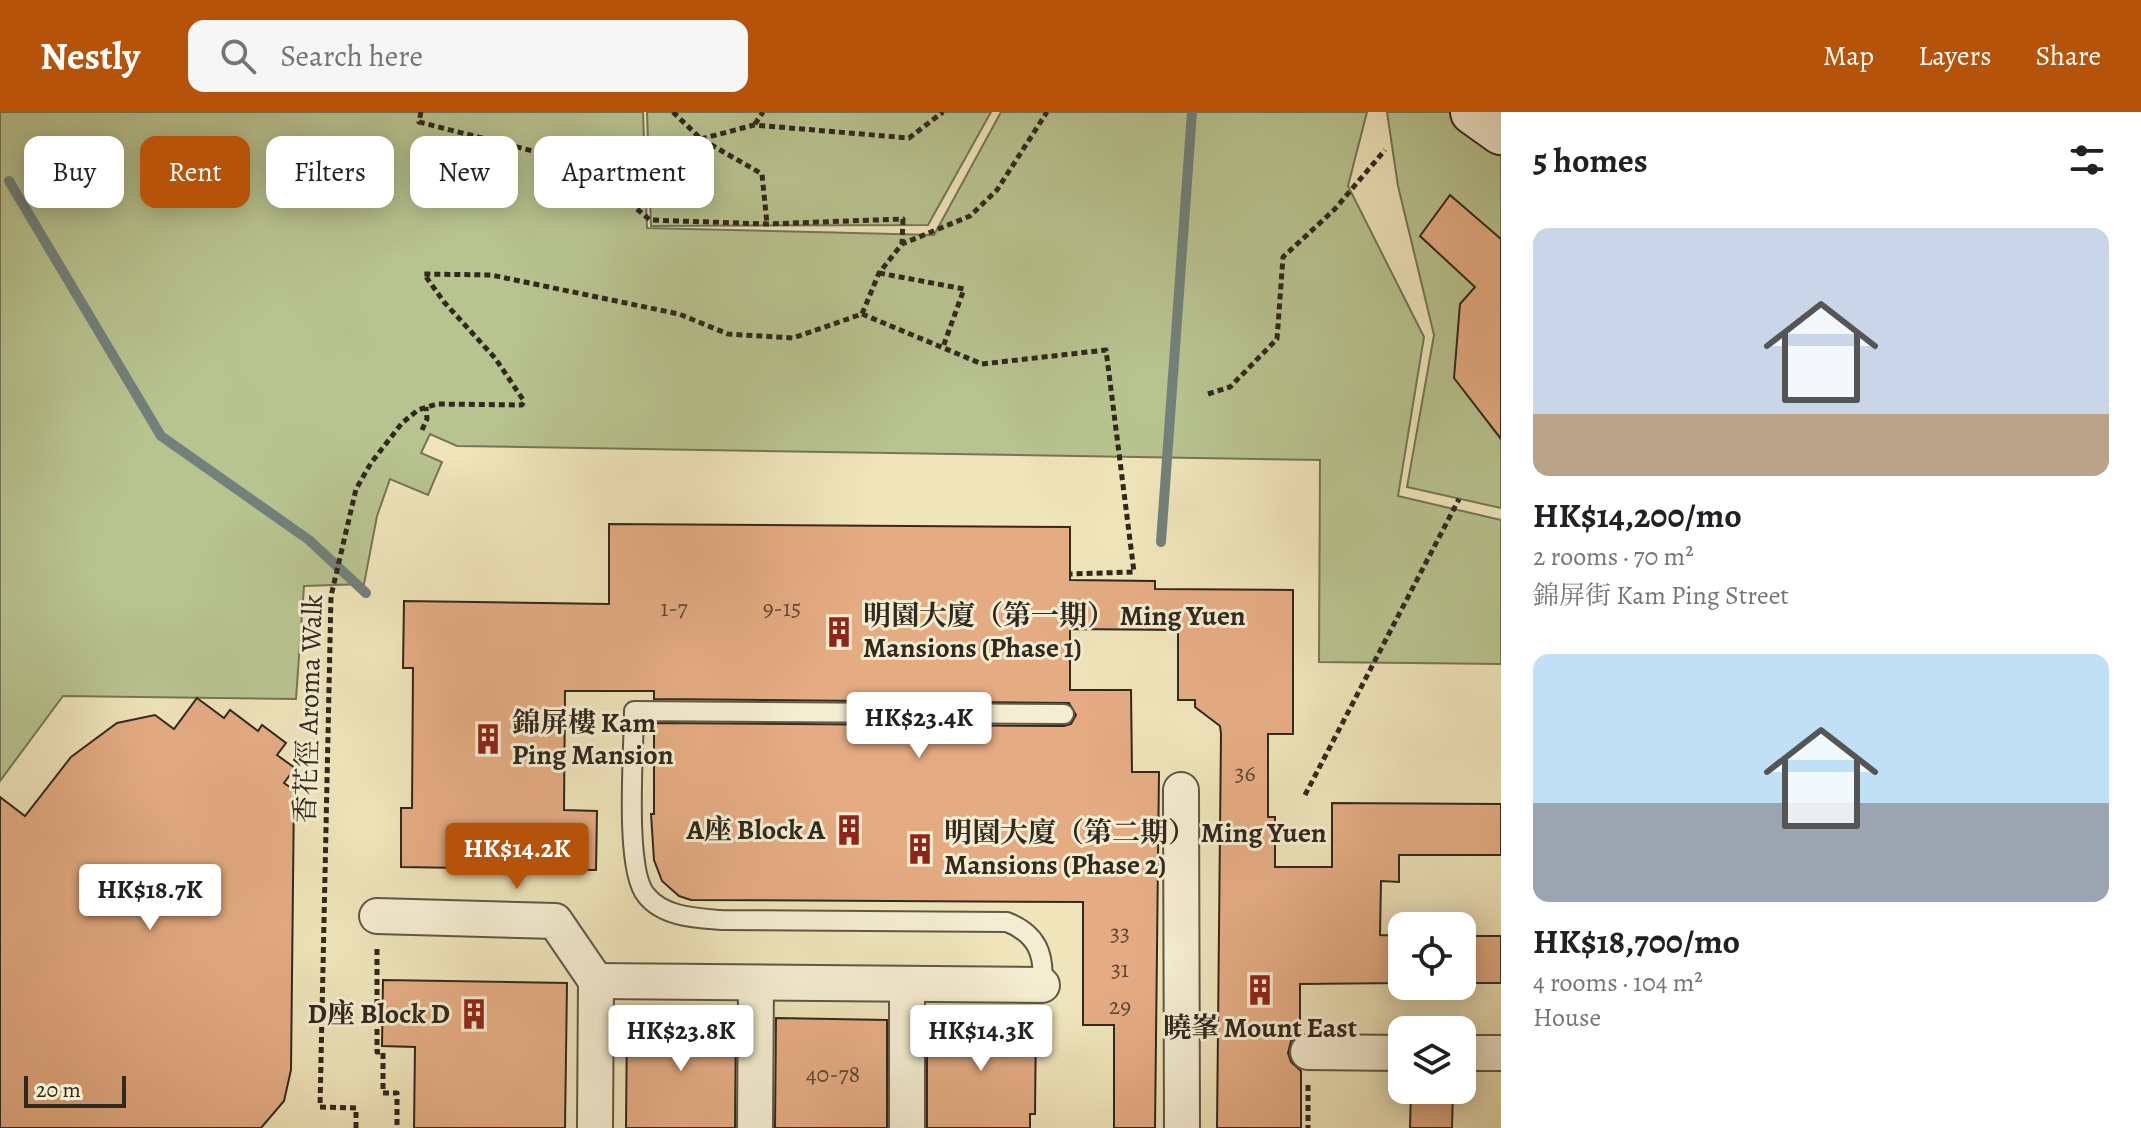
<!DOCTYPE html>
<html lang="en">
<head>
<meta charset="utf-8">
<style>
	body { margin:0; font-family:Alegreya,"Noto Serif TC",serif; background:#f6f6f6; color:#202124; height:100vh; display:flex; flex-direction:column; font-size:30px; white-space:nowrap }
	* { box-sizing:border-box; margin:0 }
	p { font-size:26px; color:#757577 }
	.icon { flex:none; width:44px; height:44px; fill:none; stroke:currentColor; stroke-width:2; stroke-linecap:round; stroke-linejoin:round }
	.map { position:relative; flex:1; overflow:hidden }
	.panel { display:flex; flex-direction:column; background:#fff; width:640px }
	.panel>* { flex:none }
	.guide { position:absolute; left:24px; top:24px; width:760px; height:72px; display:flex; gap:16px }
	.tools { position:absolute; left:1388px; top:800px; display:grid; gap:16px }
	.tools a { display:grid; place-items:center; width:88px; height:88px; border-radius:16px; background:#fff; box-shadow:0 4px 20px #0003; font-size:40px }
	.scale { position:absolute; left:24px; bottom:20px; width:102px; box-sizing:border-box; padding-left:8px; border:4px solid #31281e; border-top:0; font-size:22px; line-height:28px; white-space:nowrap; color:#31281e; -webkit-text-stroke:6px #f5edd2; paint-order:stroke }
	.price { position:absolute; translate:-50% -68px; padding:0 18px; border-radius:8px; background:#fff; color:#222; font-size:26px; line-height:52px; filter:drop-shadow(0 2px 4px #0008) }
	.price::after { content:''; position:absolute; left:50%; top:48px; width:24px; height:18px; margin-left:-12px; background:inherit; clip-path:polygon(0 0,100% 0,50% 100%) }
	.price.active { background:#b45309; color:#fff }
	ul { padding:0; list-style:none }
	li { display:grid; align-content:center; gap:16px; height:424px; padding:0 32px }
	li span { display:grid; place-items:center; height:248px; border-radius:16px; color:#555 }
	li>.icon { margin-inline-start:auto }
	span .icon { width:144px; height:144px; fill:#fffc; stroke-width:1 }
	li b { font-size:34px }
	h2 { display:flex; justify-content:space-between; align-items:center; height:96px; padding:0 32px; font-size:34px }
	.pill { padding:0 28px; border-radius:16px; background:#fff; box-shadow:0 4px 20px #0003; font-size:28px; line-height:72px }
	.pill.active { background:#b45309; color:#fff }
	header { display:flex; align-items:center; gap:48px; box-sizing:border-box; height:112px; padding:0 40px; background:#b45309; color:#fff }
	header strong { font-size:38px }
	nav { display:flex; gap:44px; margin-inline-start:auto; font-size:28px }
	.search { width:560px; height:72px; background:#f6f6f6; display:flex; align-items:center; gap:20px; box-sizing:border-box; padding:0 28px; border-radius:16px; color:#757577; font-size:30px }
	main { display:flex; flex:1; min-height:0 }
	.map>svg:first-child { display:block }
</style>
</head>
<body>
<header>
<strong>Nestly</strong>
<div class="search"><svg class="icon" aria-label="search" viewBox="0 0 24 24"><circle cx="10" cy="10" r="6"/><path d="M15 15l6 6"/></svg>Search here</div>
<nav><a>Map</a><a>Layers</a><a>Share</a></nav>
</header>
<main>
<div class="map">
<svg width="1501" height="1016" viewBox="0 0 1501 1016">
	<rect width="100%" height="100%" fill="#efe4ba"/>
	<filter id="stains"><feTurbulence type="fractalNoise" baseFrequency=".0025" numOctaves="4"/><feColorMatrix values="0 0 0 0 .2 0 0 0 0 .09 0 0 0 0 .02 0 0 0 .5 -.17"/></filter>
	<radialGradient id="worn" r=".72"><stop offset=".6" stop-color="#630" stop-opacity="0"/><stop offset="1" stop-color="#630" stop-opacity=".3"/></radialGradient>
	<g fill="#b8c490" stroke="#747657" stroke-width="2">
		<polygon points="0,0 643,0 647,116 934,123 1001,0 1367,0 1348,74 1424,225 1398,384 1501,408 1501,552 1319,550 1320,348 457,334 430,322 421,341 442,350 428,383 390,367 377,404 364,472 304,474 296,587 63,584 0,669"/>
		<polygon points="647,0 991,0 928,113 651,114"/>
		<polygon points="1387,0 1467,0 1501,29 1501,396 1407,375 1434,223 1398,74"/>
	</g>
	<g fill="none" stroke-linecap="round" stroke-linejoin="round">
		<g stroke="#72817b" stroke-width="10">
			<polyline points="9,69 161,324 309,428 366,481"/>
			<polyline points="1161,430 1192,0"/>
		</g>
	</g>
	<g fill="#e5ac83" stroke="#31281e" stroke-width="2">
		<polygon points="1450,83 1501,127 1501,327 1454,266 1460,192 1475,175 1420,124"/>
		<polygon points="609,412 1070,415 1070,468 1155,469 1155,477 1293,478 1293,622 1268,622 1268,705 1275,705 1275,755 1332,755 1332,691 1501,692 1501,743 1399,743 1399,770 1381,769 1380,823 1402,824 1402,871 1300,872 1300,922 1291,929 1288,941 1291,950 1301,959 1301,1016 1217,1016 1221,622 1220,614 1195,595 1195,588 1178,588 1178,518 1070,517 1070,578 1131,578 1132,660 1159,660 1155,1016 1114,1016 1114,913 1083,913 1083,790 691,788 679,784 662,769 654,748 651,702 654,702 654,611 1064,614 1071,612 1076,603 1069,591 654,587 654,579 565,579 564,698 597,699 596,758 401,755 401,696 412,696 413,556 403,556 404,489 609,492"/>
		<polygon points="197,586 224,606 230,598 258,619 262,613 286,631 277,643 295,656 284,671 294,678 291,958 284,989 261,1016 0,1016 0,685 25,704 71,645 117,611 155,603 174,617"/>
		<rect x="1462" y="824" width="39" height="47"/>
		<polygon points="383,868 567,871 565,1016 414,1016 415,935 382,934"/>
		<polygon points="627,905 736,906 735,1016 626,1016"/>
		<polygon points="776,906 887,908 887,1016 775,1016"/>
		<polygon points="932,907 1036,908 1035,1002 1030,1002 1030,1016 927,1016 927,908"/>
		<polygon points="1411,978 1453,978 1452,1016 1410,1016"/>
	</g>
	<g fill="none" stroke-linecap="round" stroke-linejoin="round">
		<defs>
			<path id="lane" d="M1042,873C1045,842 1037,822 1007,810L721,808C696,806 663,805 646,783C624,757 634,638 634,599L1064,602"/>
			<g id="street">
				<polyline points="1181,678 1182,1016"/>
				<polyline points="377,804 555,809 596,869"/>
				<polyline points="596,869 1042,873"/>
				<polyline points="1308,940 1402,941"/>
				<polyline points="1462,941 1501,941"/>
				<polyline points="595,1016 596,869"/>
				<polyline points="755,1016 756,871"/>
				<polyline points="907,1016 907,872"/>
			</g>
			<polyline id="secondary" points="1473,0 1501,20"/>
		</defs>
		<use href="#lane" stroke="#605745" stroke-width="22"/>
		<use href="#street" stroke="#605745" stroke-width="38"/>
		<use href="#secondary" stroke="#31281e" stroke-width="48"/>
		<g stroke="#31281e" stroke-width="5" stroke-dasharray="6 4" stroke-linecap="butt">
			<polyline points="421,0 419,10 584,52 650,108 767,112 903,107 902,132"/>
			<polyline points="673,0 701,27 762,62 767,112"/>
			<polyline points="755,12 763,0"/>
			<polyline points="701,27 754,13 909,26 943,0"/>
			<polyline points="879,161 964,177 943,235"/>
			<polyline points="862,202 982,252 1106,238 1134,460 1070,462"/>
			<polyline points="1208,282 1230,275 1277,227 1283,145 1334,98 1385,38"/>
			<polyline points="422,318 427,307 426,295"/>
			<polyline points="1305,683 1459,387"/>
			<polyline points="377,837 377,940 383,940 383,981 397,981 397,1016"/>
			<polyline points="1308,973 1308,1016"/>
			<polyline points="356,1016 356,996 320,995 331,484 356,377 371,351 402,311 418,298 437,292 522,293 524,289 495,246 444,190 424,162 491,163 679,202 728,222 793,226 862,202 879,161 902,132 970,104 997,78 1047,0"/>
		</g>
		<use href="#lane" stroke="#f5edd2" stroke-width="18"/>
		<use href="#street" stroke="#f5edd2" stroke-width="34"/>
		<use href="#secondary" stroke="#f5edd2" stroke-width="44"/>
	</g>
	<defs>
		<symbol id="building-bare" viewBox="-9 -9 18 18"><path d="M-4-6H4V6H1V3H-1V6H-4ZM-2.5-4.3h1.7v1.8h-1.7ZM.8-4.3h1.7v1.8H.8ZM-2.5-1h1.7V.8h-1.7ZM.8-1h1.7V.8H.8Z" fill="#8f2418" stroke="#f5edd2" stroke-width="2.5" paint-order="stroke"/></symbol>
	</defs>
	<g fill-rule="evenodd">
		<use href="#building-bare" x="817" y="498" width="44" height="44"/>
		<use href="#building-bare" x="466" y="605" width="44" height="44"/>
		<use href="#building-bare" x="827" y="696" width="44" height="44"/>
		<use href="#building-bare" x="898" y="715" width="44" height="44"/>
		<use href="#building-bare" x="1238" y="856" width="44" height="44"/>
		<use href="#building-bare" x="452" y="880" width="44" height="44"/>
	</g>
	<g text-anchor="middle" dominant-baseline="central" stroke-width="6" stroke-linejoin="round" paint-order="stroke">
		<g font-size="24" fill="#5e4937">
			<text x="674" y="496">1-7</text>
			<text x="782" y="496">9-15</text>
			<text x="1245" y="661">36</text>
			<text x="1120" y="821">33</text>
			<text x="1120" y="857">31</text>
			<text x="1120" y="894">29</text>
			<text x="833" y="962">40-78</text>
		</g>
		<g font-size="28" font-weight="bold" fill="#31281e" stroke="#f5edd2" text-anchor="start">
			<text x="863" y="504">明園大廈（第一期） Ming Yuen<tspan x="863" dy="32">Mansions (Phase 1)</tspan></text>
			<text x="512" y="611">錦屏樓 Kam<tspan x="512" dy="32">Ping Mansion</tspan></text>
			<text x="825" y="718" text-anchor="end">A座 Block A</text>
			<text x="944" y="721">明園大廈（第二期） Ming Yuen<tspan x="944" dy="32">Mansions (Phase 2)</tspan></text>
			<text x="450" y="902" text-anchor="end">D座 Block D</text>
			<text x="1260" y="916" text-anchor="middle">曉峯 Mount East</text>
		</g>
		<g font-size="28" fill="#31281e" stroke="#f5edd2">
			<text transform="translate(309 597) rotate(-88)">香花徑 Aroma Walk</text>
		</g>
	</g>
	<rect width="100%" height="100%" filter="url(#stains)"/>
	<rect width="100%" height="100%" fill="url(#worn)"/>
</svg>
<div class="tools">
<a><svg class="icon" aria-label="locate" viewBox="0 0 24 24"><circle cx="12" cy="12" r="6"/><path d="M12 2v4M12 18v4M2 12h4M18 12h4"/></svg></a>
<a><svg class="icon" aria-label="layers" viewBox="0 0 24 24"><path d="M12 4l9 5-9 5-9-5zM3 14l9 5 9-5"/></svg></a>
</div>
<div class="scale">20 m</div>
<b class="price" style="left:919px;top:648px">HK$23.4K</b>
<b class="price active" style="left:517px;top:779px">HK$14.2K</b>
<b class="price" style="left:150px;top:820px">HK$18.7K</b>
<b class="price" style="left:681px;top:961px">HK$23.8K</b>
<b class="price" style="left:981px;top:961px">HK$14.3K</b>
<div class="guide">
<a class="pill">Buy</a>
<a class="pill active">Rent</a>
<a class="pill">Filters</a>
<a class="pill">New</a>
<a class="pill">Apartment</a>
</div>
</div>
<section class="panel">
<h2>5 homes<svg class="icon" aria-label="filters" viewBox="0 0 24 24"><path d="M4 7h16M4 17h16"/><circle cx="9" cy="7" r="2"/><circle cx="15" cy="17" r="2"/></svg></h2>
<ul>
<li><span style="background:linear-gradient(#c9d6e8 75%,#b9a48a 0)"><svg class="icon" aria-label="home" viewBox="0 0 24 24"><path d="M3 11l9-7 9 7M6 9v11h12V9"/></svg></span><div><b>HK$14,200/mo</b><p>2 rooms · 70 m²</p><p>錦屏街 Kam Ping Street</p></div></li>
<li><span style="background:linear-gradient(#bfe0f5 60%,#9aa5b1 0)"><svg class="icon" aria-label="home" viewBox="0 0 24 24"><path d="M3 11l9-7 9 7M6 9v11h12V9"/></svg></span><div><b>HK$18,700/mo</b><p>4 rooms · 104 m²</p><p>House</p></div></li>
</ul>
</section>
</main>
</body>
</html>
